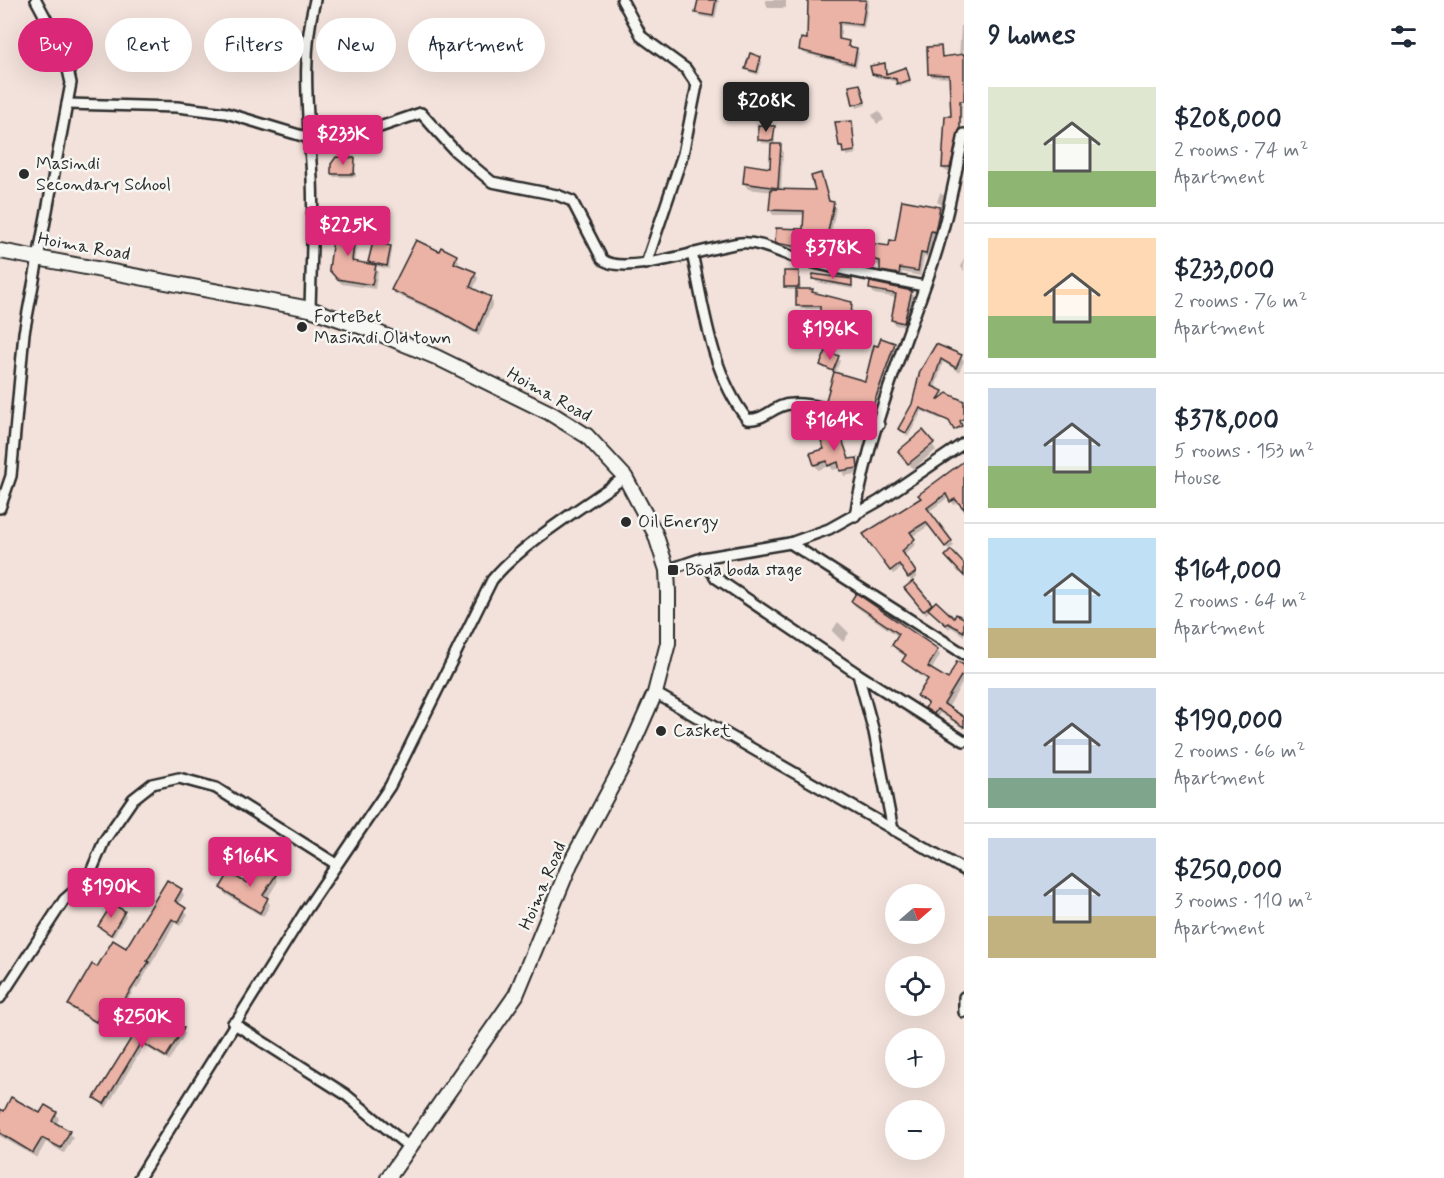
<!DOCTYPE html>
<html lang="en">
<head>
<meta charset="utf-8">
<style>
	body { margin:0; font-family:Mynerve,sans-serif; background:#f6f6f7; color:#1f2937; height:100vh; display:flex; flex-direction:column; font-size:22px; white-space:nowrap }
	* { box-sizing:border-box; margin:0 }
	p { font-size:20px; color:#747a83 }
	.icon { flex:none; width:33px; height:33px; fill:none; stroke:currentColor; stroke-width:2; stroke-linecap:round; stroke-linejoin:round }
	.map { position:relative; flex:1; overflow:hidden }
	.drawer { display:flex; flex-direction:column; background:#fff; width:480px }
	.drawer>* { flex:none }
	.hud { position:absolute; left:18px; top:18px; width:570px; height:54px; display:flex; gap:12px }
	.needle { width:39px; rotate:70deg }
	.fabs { position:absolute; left:885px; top:884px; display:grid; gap:12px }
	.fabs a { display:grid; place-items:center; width:60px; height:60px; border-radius:50%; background:#fff; box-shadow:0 6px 24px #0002; font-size:30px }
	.price { position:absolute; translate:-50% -51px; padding:0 14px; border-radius:6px; background:#db2777; color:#fff; font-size:20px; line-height:39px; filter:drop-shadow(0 2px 3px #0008) }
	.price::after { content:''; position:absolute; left:50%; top:36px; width:18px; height:14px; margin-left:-9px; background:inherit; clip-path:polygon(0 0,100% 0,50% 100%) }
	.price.current { background:#222; color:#fff }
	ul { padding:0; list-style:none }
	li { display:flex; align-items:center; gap:18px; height:150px; padding:0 24px }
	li+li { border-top:2px solid #e0e1e3 }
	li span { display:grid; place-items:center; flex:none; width:168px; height:120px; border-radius:0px; color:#555 }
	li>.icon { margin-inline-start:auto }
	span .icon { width:72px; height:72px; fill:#fffc; stroke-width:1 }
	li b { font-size:26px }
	h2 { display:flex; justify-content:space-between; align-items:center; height:72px; padding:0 24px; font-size:26px }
	.tag { padding:0 21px; border-radius:27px; background:#fff; box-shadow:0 6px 24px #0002; font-size:21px; line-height:54px }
	.tag.current { background:#db2777; color:#fff }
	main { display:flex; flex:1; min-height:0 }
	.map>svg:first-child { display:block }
</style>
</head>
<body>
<main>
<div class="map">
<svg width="964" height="1178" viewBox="0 0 964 1178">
	<rect width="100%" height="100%" fill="#f3e2db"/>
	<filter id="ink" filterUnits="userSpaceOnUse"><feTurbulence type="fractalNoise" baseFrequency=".0167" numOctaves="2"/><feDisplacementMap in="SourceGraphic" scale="12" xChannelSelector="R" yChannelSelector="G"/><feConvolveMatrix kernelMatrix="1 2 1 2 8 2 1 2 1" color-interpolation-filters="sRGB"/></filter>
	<g filter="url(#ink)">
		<g fill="#0003" fill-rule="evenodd">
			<polygon points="699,0 719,0 715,19 699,16 697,13"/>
			<polygon points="765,0 786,0 786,8 768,8"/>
			<polygon points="810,0 869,0 864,28 841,25 841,41 848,43 850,48 856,49 859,53 856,67 803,53 800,50 808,41"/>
			<polygon points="961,26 964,26 961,133 951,171 945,171 943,168 952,118 950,78 932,77 930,74 940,48 943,58 959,57"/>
			<polygon points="760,58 762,62 758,75 749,72 747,68"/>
			<polygon points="884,65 887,76 907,72 911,83 900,86 898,82 875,77 873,73"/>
			<polygon points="859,85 866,105 857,108 855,104"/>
			<polygon points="879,111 884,120 877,124 872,115"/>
			<polygon points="851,123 856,154 847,156 840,146"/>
			<polygon points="774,128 775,145 780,146 783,151 781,191 817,192 821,175 829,202 836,208 830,239 890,248 939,209 941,214 938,236 934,235 929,258 924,257 920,276 902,272 901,279 884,275 882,266 780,247 777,242 805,231 805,215 773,215 770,210 773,192 748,189 744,183 771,169 773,144 761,143 759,139"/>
			<polygon points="354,159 356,177 334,177 332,173"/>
			<polygon points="940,193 945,196 942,205 937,202"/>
			<polygon points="355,225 358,231 354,263 372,266 370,262 390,247 392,251 389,269 375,266 378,272 375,289 342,284 334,276"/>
			<polygon points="439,254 456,256 459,261 457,266 475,273 478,278 473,290 490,298 493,303 479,336 445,316 395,294 393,290"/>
			<polygon points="964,258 964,271 961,267"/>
			<polygon points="799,272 801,290 812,290 814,294 851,303 852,322 823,320 822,309 800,309 798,290 788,290 786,286"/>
			<polygon points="814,275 851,280 853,289 816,282"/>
			<polygon points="871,289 911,292 914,297 907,327 895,325 892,320 897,298 874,294"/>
			<polygon points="894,344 897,349 873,418 830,405 828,400 835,373 822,365 838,357 840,361 835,374 867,383"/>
			<path d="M936,345L961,356L964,361L959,372L943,362L935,389L964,402V419L956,408L940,419L922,411L908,437L900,429L913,405ZM941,393L945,395L936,401Z"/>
			<polygon points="861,428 862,439 845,435 843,432"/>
			<polygon points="838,430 849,460 856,459 860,473 844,476 841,468 833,470 830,466 818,470 815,465"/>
			<polygon points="932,444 936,450 913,469 900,452"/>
			<polygon points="964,464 964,508 959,502 954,505 949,497 928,512 954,546 948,550 929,526 911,537 916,544 903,556 917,577 911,581 902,568 893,574 867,538 922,499"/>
			<polygon points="908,592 954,620 964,620 964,636 951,627 949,629 931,610 926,614"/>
			<polygon points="852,601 937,650 940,655 931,671 948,681 964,667 964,680 948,708 964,719 964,729 940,713 937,718 930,714 927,708 929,705 919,696 928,681 907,666 904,661 906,657 896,650 893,645 899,637 855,606"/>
			<polygon points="838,622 849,633 843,642 832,631"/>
			<polygon points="275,876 278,881 267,899 270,905 263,917 225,894 222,888 247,885"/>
			<polygon points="181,890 184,895 178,905 188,914 180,926 175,923 137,989 135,988 121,1011 111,1005 98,1025 72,1009 70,1005 97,969 127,950"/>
			<polygon points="124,912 126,916 113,937 102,930 100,926"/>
			<polygon points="145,1018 159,1027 182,1029 185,1034 169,1061 144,1046 106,1108 96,1098"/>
			<polygon points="0,1113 56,1113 59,1119 56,1125 69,1133 73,1138 64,1153 46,1142 37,1158 0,1136"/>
		</g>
		<g fill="#ebb2a6" stroke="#2b2b2b" stroke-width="1.5">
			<polygon points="698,0 716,0 713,16 695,13"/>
			<polygon points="808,0 866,0 862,25 839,22 839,39 849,41 848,46 857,48 854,64 799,50 801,38 807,39"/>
			<polygon points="941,46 942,57 964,54 964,101 960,101 960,129 950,168 942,168 945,116 951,116 949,75 928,74 927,47"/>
			<polygon points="750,53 761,57 757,72 745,69"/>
			<polygon points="885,63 886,74 906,67 910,80 897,84 896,79 872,74 870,66"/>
			<polygon points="860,84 865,102 853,105 849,86"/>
			<polygon points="852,121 855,151 843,153 842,146 839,146 835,122"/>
			<polygon points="758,125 775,126 773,141 758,140"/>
			<polygon points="771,144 781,144 778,188 743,183 745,164 770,168"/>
			<polygon points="336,157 355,158 354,174 331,174 331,164"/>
			<polygon points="821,173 829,201 834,202 827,237 889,246 890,240 895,241 902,200 940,207 935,232 931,231 926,254 921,253 918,271 900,268 899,274 880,271 880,261 775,243 776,228 803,229 804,211 769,210 771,189 815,190 811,176"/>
			<polygon points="335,221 356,224 352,261 376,265 372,285 337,279 329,270"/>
			<polygon points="416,240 439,251 441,247 457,255 454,263 476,272 470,287 491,297 476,332 441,312 391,290"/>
			<polygon points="373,242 391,246 387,266 368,262"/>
			<rect x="784" y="271" width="15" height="16"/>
			<polygon points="813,274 852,279 852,286 812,279"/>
			<polygon points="870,282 912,291 904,323 891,320 896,294 869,289"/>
			<polygon points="796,289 813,289 812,292 852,302 851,319 820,318 820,306 796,306"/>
			<polygon points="881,338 895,343 870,414 826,400 834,372 865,381 874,345 878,346"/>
			<polygon points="936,344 962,355 956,368 941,359 932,386 943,391 938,400 947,393 964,401 964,418 960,421 962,426 954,430 949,421 920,408 906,433 898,429 912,404 920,371"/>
			<polygon points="826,351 839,356 833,371 820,365"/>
			<polygon points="844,421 862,427 860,436 842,432"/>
			<polygon points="838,428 849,459 857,458 858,468 840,471 838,462 828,466 827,461 814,465 810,453 824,449 819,435"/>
			<polygon points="923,430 934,443 908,464 898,451"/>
			<polygon points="964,461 964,509 955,499 950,502 946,494 927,508 952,541 945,547 926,522 910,532 915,539 902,551 916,572 908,578 899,564 890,571 863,534 921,498 918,495"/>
			<polygon points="951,550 964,564 964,576 945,556"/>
			<polygon points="913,581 932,604 923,611 904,588"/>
			<polygon points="856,593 938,649 928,667 948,679 957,661 964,665 964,677 961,676 944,704 964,717 964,727 937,709 934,714 925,708 928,703 917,696 928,679 902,661 906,655 892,645 899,634 851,601"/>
			<polygon points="936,601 954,618 956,614 964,618 964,632 948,623 946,625 928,609"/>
			<polygon points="258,864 276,875 263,895 268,898 260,913 220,888 229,873 247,883"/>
			<polygon points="167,880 182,889 175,901 186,908 178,923 172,919 147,961 149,962 119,1008 108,1001 96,1022 68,1005 92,964 97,967 113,940 126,948"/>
			<polygon points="112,904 125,911 111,935 98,926"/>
			<polygon points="145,1016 159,1025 164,1016 184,1028 166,1057 141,1042 104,1104 94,1098"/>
			<polygon points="11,1097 40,1113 45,1105 57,1112 52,1121 70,1131 61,1148 42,1138 33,1153 0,1133 0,1109 4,1111"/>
		</g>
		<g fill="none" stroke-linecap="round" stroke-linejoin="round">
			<defs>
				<g id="minor">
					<polyline points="622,0 642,37 686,69 697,85 683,154 646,264"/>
					<polyline points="67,104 177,107 226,113 309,138"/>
					<path d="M310,146L368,131L421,113L455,151L492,182L557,195L572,201L602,259C622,278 712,246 741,243C761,241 784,255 803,260C843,271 884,278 924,286"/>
					<path d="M692,253C704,308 711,373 747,419C763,422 775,404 791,404C819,402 852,418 879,425"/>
					<path d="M310,309C311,266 314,222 312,179C309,120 300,58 315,0"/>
					<polyline points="0,508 11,476 24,333 71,83 64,52 36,0"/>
					<path d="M855,516C869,429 905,345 933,263C947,221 955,177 964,134"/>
					<polyline points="790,543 964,654"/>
					<polyline points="702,558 716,578 858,674 964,741"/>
					<polyline points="667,570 702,558 790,543 829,529 879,501 964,443"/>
					<polyline points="858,674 874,732 893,830"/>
					<polyline points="655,693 964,870"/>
					<polyline points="964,997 964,1012"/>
					<polyline points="0,998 64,900 88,879 104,841 133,799 152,784 179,778 216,788 336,864"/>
					<polyline points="233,1023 345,1094 409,1147"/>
					<path d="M139,1178L306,910L390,786L492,580C521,544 586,505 625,477"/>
				</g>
				<polyline id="secondary" points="0,251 310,309 371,330 436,357 550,413 587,436 625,477 655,533 667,570 668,592 668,643 655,693 625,761 570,864 516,995 388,1178"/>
			</defs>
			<use href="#minor" stroke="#2b2b2b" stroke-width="14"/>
			<use href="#secondary" stroke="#2b2b2b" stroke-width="18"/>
			<use href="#minor" stroke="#f6f6f2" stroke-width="9"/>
			<use href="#secondary" stroke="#f6f6f2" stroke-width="14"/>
		</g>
	</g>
	<g fill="#2b2b2b" stroke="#f6f6f2" stroke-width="2">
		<circle cx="24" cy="174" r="6"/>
		<circle cx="302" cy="327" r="6"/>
		<circle cx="626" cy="522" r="6"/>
		<rect x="667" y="564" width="12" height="12" rx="3"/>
		<circle cx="661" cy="731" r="6"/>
	</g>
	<g text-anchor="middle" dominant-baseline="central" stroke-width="5" stroke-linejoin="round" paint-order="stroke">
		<g font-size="18" fill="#2b2b2b" stroke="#f6f6f2" text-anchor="start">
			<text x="36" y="164">Masindi<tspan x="36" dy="21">Secondary School</tspan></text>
			<text x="314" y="317">ForteBet<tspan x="314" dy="21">Masindi Old town</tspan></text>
			<text x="638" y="522">Oil Energy</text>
			<text x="685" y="570">Boda boda stage</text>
			<text x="673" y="731">Casket</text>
		</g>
		<g font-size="18" fill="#2b2b2b" stroke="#f6f6f2">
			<text transform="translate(84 247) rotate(10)">Hoima Road</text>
			<text transform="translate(549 395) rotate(29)">Hoima Road</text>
			<text transform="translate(543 886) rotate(-67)">Hoima Road</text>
		</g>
	</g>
</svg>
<div class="fabs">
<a><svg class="needle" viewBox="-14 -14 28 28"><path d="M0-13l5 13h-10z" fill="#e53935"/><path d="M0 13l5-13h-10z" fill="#747a83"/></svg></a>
<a><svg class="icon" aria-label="locate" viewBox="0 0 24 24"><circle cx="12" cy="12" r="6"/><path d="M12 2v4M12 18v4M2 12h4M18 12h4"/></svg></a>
<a>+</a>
<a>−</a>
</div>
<b class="price current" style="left:766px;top:133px">$208K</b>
<b class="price" style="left:343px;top:166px">$233K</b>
<b class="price" style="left:348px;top:257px">$225K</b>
<b class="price" style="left:833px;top:280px">$378K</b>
<b class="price" style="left:830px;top:361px">$196K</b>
<b class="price" style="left:834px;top:452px">$164K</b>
<b class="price" style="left:250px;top:888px">$166K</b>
<b class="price" style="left:111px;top:919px">$190K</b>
<b class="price" style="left:142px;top:1049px">$250K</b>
<div class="hud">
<a class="tag current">Buy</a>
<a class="tag">Rent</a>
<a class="tag">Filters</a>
<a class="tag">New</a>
<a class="tag">Apartment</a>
</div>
</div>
<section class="drawer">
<h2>9 homes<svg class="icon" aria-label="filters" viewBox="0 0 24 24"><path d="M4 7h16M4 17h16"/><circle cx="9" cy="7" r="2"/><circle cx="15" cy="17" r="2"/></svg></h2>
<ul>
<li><span style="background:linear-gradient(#dfe7d0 70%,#8fb573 0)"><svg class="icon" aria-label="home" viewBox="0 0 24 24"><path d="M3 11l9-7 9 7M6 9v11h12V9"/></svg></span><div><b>$208,000</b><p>2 rooms · 74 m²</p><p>Apartment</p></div></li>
<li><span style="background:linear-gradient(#ffd9b3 65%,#8fb573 0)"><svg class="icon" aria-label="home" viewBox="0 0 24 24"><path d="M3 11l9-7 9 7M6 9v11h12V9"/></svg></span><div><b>$233,000</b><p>2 rooms · 76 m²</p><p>Apartment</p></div></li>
<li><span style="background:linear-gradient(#c9d6e8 65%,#8fb573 0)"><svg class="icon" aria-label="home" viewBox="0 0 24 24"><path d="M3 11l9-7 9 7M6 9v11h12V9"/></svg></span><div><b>$378,000</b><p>5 rooms · 153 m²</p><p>House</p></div></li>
<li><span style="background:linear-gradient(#bfe0f5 75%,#c2b280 0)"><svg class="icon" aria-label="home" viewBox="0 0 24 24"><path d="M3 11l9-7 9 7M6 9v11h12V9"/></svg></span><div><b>$164,000</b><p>2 rooms · 64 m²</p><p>Apartment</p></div></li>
<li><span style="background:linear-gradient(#c9d6e8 75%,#7fa58c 0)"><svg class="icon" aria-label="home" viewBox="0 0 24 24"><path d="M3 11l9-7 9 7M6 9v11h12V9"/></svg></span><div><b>$190,000</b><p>2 rooms · 66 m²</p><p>Apartment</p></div></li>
<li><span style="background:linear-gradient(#c9d6e8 65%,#c2b280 0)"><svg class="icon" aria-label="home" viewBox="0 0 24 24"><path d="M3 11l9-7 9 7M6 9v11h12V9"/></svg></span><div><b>$250,000</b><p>3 rooms · 110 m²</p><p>Apartment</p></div></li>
</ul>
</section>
</main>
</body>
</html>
